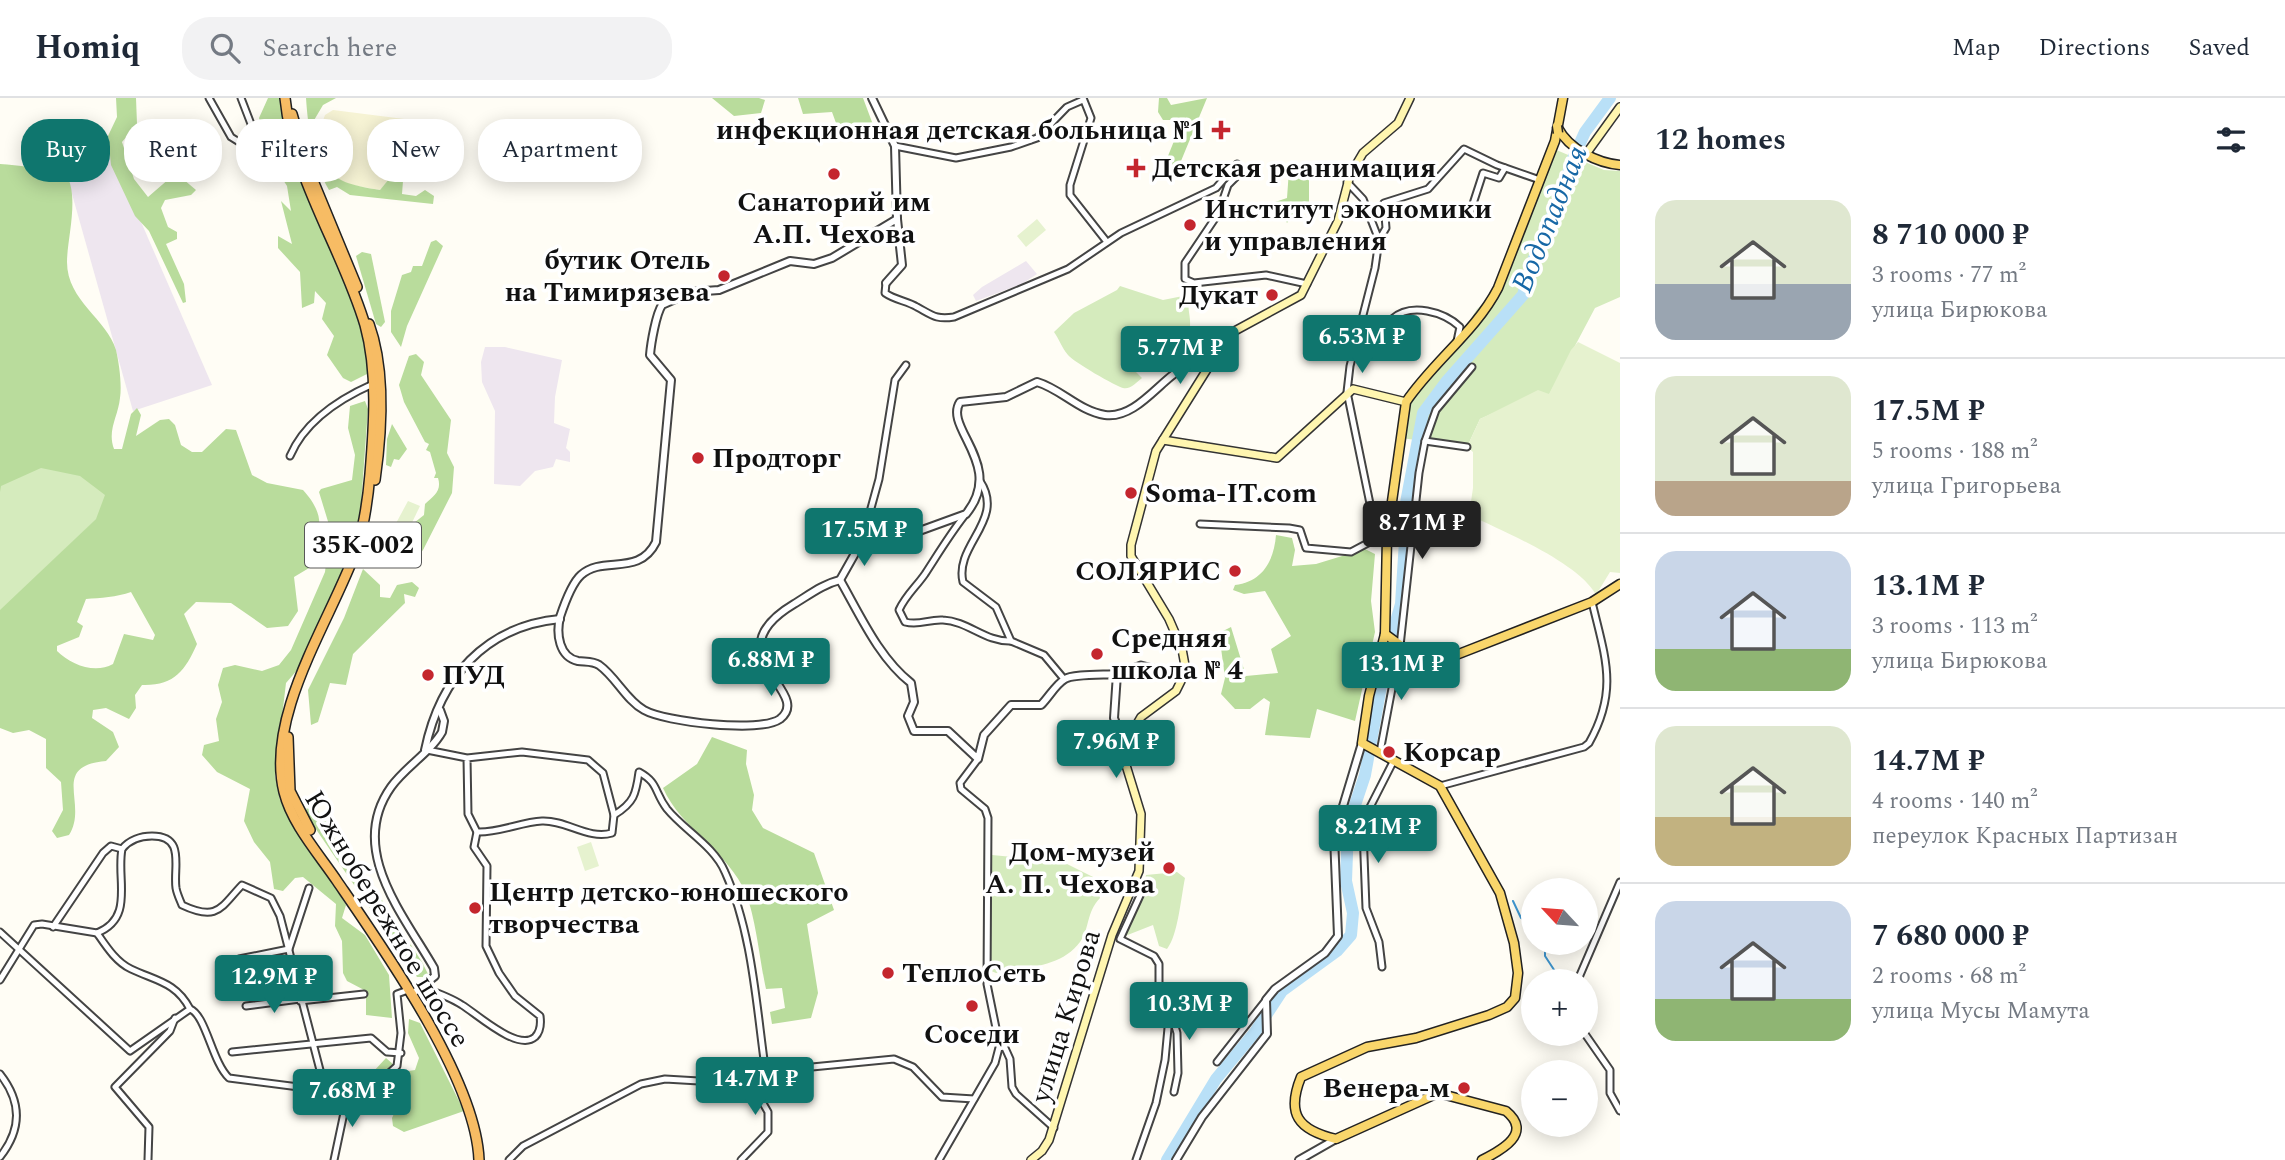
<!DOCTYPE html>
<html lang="en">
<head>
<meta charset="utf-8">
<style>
	body { margin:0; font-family:Spectral,serif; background:#f2f2f3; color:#1f2937; height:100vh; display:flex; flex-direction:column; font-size:26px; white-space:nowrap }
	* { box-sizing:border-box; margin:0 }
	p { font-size:23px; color:#747a83 }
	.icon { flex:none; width:38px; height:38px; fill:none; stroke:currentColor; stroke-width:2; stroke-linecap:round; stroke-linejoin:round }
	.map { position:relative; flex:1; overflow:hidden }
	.drawer { display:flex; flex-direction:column; background:#fff; width:665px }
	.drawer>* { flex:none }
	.hud { position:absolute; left:21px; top:21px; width:665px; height:63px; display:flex; gap:14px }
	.needle { width:46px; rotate:296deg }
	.buttons { position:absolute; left:1521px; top:780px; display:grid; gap:14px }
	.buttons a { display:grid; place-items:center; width:77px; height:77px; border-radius:50%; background:#fff; box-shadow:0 4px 18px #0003; font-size:35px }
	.price { position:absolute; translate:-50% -60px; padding:0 16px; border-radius:7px; background:#0f766e; color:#fff; font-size:23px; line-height:46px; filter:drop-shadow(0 2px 4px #0008) }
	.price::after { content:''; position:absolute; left:50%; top:42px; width:21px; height:16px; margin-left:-10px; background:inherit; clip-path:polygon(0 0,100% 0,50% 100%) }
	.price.selected { background:#222; color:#fff }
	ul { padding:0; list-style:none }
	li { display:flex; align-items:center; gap:21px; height:175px; padding:0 35px }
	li+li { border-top:2px solid #e0e1e3 }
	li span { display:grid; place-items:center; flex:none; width:196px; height:140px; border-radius:21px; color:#555 }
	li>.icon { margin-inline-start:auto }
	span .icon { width:84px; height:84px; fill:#fffc; stroke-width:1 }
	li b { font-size:30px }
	h2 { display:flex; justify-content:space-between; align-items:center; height:84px; padding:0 35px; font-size:30px }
	.chip { padding:0 24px; border-radius:28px; background:#fff; box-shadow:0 4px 18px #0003; font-size:24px; line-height:63px }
	.chip.selected { background:#0f766e; color:#fff }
	header { display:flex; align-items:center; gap:42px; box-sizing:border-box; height:98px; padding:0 35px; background:#fff; border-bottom:2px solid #e0e1e3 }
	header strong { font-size:33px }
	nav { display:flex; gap:38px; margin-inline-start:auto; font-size:24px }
	.search { width:490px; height:63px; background:#f2f2f3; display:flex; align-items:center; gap:18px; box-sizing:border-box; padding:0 24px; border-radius:28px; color:#747a83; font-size:26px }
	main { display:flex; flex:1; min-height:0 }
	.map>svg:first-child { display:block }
</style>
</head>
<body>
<header>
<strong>Homiq</strong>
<div class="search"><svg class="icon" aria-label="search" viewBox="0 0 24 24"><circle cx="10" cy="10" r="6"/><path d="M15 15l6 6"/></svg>Search here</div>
<nav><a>Map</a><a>Directions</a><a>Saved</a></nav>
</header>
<main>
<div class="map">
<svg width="1620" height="1062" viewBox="0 0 1620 1062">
	<rect width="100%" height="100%" fill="#fffdf5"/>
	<g fill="#eee6ef">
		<polygon points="108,48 212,287 133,313 63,64"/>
		<polygon points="1026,163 1037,176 1022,186 976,203 973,197 982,189"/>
		<polygon points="485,249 505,249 562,262 555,299 554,325 570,331 566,350 570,354 570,364 556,361 553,369 535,373 520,388 494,386 495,313 482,284 481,264"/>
	</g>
	<polygon fill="#f6f3d4" points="333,12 428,24 438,33 440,43 436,55 432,63 397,71 380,92 346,86 331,75 318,36 325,17"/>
	<g fill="#d5ebbd">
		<polygon points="1554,51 1604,72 1620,73 1620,199 1595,210 1549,297 1507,309 1480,321 1467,349 1401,340 1406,304 1436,261 1457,243 1477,211 1490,200"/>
		<polygon points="0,130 11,131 131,388 0,513"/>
		<path d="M1120,188L1163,202L1183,198L1189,201C1187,211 1191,219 1190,228C1185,256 1151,257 1136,274L1142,280C1137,284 1130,292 1123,290C1117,289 1072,263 1068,257C1062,250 1059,241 1054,234L1074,215L1117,192Z"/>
		<path d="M992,757L1063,764L1095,780L1100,800C1086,815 1090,829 1080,844C1061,870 1025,869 996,875L989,872Z"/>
		<path d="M1177,774L1185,780C1181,799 1178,837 1167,851L1159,848L1153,827L1125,838C1121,817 1143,798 1146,777Z"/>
	</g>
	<g fill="#b9dc9c" fill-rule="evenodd">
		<polygon points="116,0 136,0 137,26 122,44 134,81 148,99 170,80 183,81 196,92 191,97 165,102 161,110 168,129 177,134 177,141 166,146 184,186 186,204 183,205 149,133 135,118 111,67 108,38 117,19"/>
		<polygon points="268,0 283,0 305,73 344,184 365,226 373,273 351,284 343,280 327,257 334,238 322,221 326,205 315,193 314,205 302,210 300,174 278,150 278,138 292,146 281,103 291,113 287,88 271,63 259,20"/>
		<path d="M306,0H336L323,7L313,24C334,74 317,82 380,92L397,71L403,83L402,96L416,98L425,92L434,98L433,106L350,97L337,89L329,92C313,65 308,30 306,0Z"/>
		<polygon points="712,0 759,0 765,2 761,15 734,18"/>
		<polygon points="798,0 863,0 875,32 848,38 836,25 832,14 803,16"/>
		<polygon points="1159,0 1167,0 1171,7 1207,0 1181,63 1168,71 1164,68 1180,28 1175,22 1163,22 1158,14"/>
		<path d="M0,66C21,67 41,72 62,71C82,91 67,139 67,164C67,203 107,221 116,252C119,265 122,286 120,300C118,319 107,332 114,351H122L131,316L137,310L141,317L136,338L160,322L169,321L175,327L181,347L192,354H202L226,331L236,332L252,377L267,385L303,392C331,423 316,436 309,470L294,479L298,513L288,528L267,530L231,505L196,504L184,516L197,546C185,573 174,588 142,587L135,597L136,610L129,621L106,610L93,612L92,620L113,634L119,649L106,663C49,668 89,706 69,737L57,740L52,733L63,712L61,684L46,670V641L29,632L13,635L0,630V512L96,421L105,397L80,378L41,370L1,388L0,394ZM131,494L155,537L153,542L124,536L113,566C95,576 71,567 57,553V548L79,539L83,528L77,524L86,501C100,500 117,499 131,494Z"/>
		<polygon points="1289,72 1309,79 1309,112 1292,117 1287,125 1283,116 1269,113 1267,118 1272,105 1287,100"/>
		<polygon points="436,142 443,148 407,228 401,249 391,234 391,213 402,177 411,174 413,168 422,168 431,144"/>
		<polygon points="362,154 371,156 385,224 381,229 376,226 356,158"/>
		<path d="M416,256L424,264L421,277L451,322L447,355L454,369L452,395L423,452L409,470L406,469L408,454L418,435L414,425L424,417L425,406C434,398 442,393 438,380H434L436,375L430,354L426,352L429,346L425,344L404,304L399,287L409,258Z"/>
		<polygon points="365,303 368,311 360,420 347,470 305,563 286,585 275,678 280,702 346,807 342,820 365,837 389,877 392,920 366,917 366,893 347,883 343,875 342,843 335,828 336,806 303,779 295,780 283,793 274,791 270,764 254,744 244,723 250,691 217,674 202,657 204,647 219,643 216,621 222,604 218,587 223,570 235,567 262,573 279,567 291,552 325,474 330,430 319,394 321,391 352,382 355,357 348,330 350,308"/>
		<polygon points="392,326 407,351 399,362 394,361 391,369 386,367 387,341"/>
		<path d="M1276,437L1292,440L1295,452L1292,468L1316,466L1365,451L1375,456L1371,503L1375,534L1355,623L1317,611L1310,640L1265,637L1270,604L1264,600L1250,611H1235L1221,596L1225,580L1219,535L1231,529L1246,578L1278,575L1271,551L1291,538L1265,493L1244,496L1233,492L1235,487C1263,484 1274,462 1276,437Z"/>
		<polygon points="363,471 380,487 380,499 390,500 397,487 412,484 419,490 415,499 404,496 405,505 353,556 346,587 330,585 318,624 311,627 308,592 344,520"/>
		<path d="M712,639L747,652L746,666L754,697L752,712L763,730L814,755L834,812L807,826L818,895L811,920L772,926L770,914L785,910L782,890L766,891C760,864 756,821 746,796C729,754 681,731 663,690L697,666Z"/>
		<polygon points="308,705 312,705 328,726 347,768 371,785 422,864 428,876 426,879 417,879 309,721 306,713"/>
		<polygon points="409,921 420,925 464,1013 404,1034 393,1028 392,1020 399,1005 396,997 391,996 366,1008 356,1004 372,989 340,988 334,975 365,978 373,974 386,960 402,974 415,972 419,960 408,935"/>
	</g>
	<g fill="#e6f2cf">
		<polygon points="1037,121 1046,132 1026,149 1017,138"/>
		<path d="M1578,244L1620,265V475L1610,474L1596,497C1579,465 1503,433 1469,417L1473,390V354L1467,349L1480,321L1538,292L1549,296L1571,252Z"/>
		<polygon points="408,403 420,408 407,435 394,429"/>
		<polygon points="591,744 599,768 585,773 577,749"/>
	</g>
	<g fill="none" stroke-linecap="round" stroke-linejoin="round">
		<g stroke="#3f96cf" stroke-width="2">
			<polyline points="1513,803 1521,820 1533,827"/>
			<polyline points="1545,845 1545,858 1562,884"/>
		</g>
		<polyline stroke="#b9e0f7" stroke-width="12" points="1167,1062 1216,981 1255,934 1282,893 1337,853 1351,837 1353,815 1346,783 1348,728 1365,677 1387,555 1401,506 1405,443 1401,431 1423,315 1446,284 1523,197 1534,160 1566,85 1570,67 1585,34 1610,0"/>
		<defs>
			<g id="minor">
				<polyline points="209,0 231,39 239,44 246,44 251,38 251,26 241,0"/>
				<polyline points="1083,0 1091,20 1070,87 1070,97 1107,144"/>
				<polyline points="895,48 956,60 1011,49 1037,40 1067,9 1083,2"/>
				<polyline points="1347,84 1363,101 1379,142 1386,130 1384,105 1428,91 1464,51 1497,67 1537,81"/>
				<polyline points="1470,115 1483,75 1499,80 1505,70"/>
				<polyline points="1379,142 1375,170 1350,268 1347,294 1375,430 1381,438 1387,439"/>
				<path d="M886,185L885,195C895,202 907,203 917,209C932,217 936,222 954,219L1068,171L1121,135L1216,90L1237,66L1240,75L1228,87L1218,116L1185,165V181L1194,185L1266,177L1307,186"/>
				<path d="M1378,239C1383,234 1387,226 1392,221C1411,204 1444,214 1460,229L1457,243"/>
				<polyline points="1425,343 1467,349"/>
				<path d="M290,358C305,323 339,301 373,286"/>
				<path d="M980,383C1006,422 954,447 963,484L996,509L1011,543L1044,557L1064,581"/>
				<path d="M965,417C950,436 938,456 925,476C916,489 906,497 899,512L905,524C920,528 928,521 943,522C968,523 985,544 1011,543"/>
				<polyline points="1200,426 1289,430 1300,432 1306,450 1351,454 1381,438"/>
				<polyline points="862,443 879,381 895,282 906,267"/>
				<polyline points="1117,576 1141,567 1188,579"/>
				<path d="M427,652L467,660L522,654L588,662L603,675L614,717L612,735C588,742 567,722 542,723C521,724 499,735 477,734L468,716L467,660"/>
				<polyline points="1380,654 1400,548 1419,375 1425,343 1436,312 1472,269"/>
				<polyline points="978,661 960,685 961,691 985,711 988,720 987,886 996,930 1010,961 1012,989 1016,996 1054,1030"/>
				<path d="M1440,688L1584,649L1589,645C1619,592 1605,559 1592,504"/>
				<path d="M614,717C634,705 636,696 639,674C659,685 654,694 667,711C684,732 714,748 725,774C752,833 756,905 765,969"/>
				<polyline points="53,829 103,755 111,748 122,751"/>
				<path d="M0,834L130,953L190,911C206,917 212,964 229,980L330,993"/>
				<path d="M97,835C106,848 116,864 131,871C156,883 176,884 190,911"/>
				<polyline points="239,861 289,851 309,790"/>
				<polyline points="1382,869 1379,844 1366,810 1363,732 1367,715 1393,664"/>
				<path d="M0,882L34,827L42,826L97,835C135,820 116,781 122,751C129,742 141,738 152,738C186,738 173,769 176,790C177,796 180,802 182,807C218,824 221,809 242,787L271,800L280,818L321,976L330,993C359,997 376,988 397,968L401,935L397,896L408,892"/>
				<polyline points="1577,884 1620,784"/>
				<path d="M421,889C435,894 450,899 462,907C477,916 518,954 535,939C541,933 541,925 540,918L515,898L499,875L486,848L487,768L474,749L477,734"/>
				<polyline points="300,903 364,896"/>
				<polyline points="246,908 300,901"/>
				<polyline points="1165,908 1170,911 1177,935 1178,975 1174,994"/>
				<polyline points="1585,936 1610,972 1610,995 1620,1013"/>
				<polyline points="232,954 371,940 387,954 401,955"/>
				<polyline points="1217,964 1266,902"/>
				<path d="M0,976C22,1004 22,1031 0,1059"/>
				<polyline points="148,1062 149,1029 115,989 170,933 175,920"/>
				<polyline points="334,1062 348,996"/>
				<polyline points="509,1062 523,1048 641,986 665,981 699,983 765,969 812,969 894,961 913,969 942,999 974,1001"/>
				<polyline points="741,1062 768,1034 768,1014 745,974"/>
				<polyline points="939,1062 995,965 1001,942"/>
				<polyline points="1136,1062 1156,1005 1165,962 1168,930 1159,892 1159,866 1154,858 1120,841 1143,791 1137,782"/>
			</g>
			<g id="tertiary">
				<polyline points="872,0 895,48 897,121"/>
				<path d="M840,482C823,486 809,497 794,506C710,556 815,594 780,621C760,635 665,624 644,612C626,602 616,579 599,567C593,563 585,564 578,563C559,559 556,536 560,519C564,507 572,485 581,477C603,457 639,479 656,444L671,282L650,257C651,245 656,216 662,207L691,194L719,192L790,163L814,166L832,160L897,121L902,167L886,185"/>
				<path d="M840,482L862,443L900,440L966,416C1006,367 943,330 960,304L1006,299L1037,284C1061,291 1079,313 1105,317C1132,321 1155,290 1174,276C1188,266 1205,258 1221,249"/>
				<path d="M840,482C860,517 879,560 911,585L914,604L908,618L914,633H948L978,661L984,637L1011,607H1041C1049,599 1056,586 1065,581C1072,576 1105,577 1117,576L1114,620L1117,628L1130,635"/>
				<path d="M425,652C440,580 485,528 560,521"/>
				<path d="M411,897L435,878L434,870C403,816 347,751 391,689C405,669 430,655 442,634L444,623L440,612"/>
				<polyline points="1176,1062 1202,1019 1267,936 1266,902 1275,891 1325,855 1338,838 1334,738 1362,645"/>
				<polyline points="1299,1062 1336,1041"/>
			</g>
			<g id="secondary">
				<polyline points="1586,56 1620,9"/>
				<polyline points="1163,342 1277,360 1353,291 1406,304"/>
				<polyline points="1031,1062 1042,1053 1049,1042 1112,837 1139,773 1141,716 1125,664 1126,645 1141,619 1176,593 1186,573 1182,551 1169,521 1131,458 1131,447 1156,353 1221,249 1231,235 1301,197 1338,123 1350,77 1363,55 1398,25 1410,0"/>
			</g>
			<g id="primary">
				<path d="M1558,30C1569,51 1597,65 1620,67"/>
				<polyline points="1385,536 1411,555 1451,559 1592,504 1620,486"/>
				<path d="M1482,1062C1502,1052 1533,1035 1506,1013L1438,995L1336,1041C1298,1032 1286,1016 1301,979L1367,949L1416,940L1489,917L1507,909L1515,900L1518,875L1514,845L1500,795L1440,688L1362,645L1369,598L1385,536L1387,439L1406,304C1433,264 1476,233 1498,190L1555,43L1563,0"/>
			</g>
			<g id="trunk">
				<path d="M285,0C293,81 342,150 365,227C378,274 374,328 370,376C368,400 364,427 357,450C331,522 265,617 284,694C292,726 318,755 337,783C383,850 476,981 479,1062"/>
				<polyline points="292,16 307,68 357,189"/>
				<path d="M369,226C386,273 382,333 375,382"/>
				<polyline points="288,639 290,693 310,732"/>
			</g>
		</defs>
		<use href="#minor" stroke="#444" stroke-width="9"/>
		<use href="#tertiary" stroke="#444" stroke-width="10"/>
		<use href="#secondary" stroke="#333" stroke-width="10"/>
		<use href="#primary" stroke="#222" stroke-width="11"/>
		<use href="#trunk" stroke="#222" stroke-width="12"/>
		<use href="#minor" stroke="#fff" stroke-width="5"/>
		<use href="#tertiary" stroke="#fff" stroke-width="6"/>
		<use href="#secondary" stroke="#fff6b0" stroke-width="7"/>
		<use href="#primary" stroke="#f9d66b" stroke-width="8"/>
		<use href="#trunk" stroke="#f7bc64" stroke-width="9"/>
		<defs>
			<polyline id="primary-bridge" points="1557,28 1558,35"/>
		</defs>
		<use href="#primary-bridge" stroke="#222" stroke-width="11" stroke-linecap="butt"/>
		<use href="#primary-bridge" stroke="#f9d66b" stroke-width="8"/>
	</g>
	<g fill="#c4262e" stroke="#fff" stroke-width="2.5">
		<path d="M1217.5 21.5h7v7h7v7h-7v7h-7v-7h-7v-7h7z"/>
		<path d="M1132.5 59.5h7v7h7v7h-7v7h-7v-7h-7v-7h7z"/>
		<circle cx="834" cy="76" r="7"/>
		<circle cx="1190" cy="127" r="7"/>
		<circle cx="724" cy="178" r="7"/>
		<circle cx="1272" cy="197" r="7"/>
		<circle cx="698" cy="360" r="7"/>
		<circle cx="1131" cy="395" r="7"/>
		<circle cx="1235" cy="473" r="7"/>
		<circle cx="1097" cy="556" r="7"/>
		<circle cx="428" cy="577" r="7"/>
		<circle cx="1389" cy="654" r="7"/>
		<circle cx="1169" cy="770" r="7"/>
		<circle cx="475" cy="810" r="7"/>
		<circle cx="888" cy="875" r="7"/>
		<circle cx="972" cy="908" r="7"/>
		<circle cx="1464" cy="990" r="7"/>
	</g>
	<g text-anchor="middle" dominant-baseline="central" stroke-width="7" stroke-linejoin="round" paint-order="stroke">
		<rect fill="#fff" stroke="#585858" stroke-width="2" x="305" y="424.5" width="116" height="45" rx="5"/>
		<g font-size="26" font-weight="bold" fill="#111">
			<text x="363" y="447">35К-002</text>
		</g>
		<g font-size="28" font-weight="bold" fill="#111" stroke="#fff" text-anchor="start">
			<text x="1205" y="32" text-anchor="end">инфекционная детская больница №1</text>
			<text x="1152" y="70">Детская реанимация</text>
			<text x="834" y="104" text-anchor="middle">Санаторий им<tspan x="834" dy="32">А.П. Чехова</tspan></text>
			<text x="1204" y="111">Институт экономики<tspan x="1204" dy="32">и управления</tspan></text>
			<text x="710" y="162" text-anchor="end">бутик Отель<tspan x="710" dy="32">на Тимирязева</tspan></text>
			<text x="1258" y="197" text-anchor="end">Дукат</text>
			<text x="712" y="360">Продторг</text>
			<text x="1145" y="395">Soma-IT.com</text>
			<text x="1221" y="473" text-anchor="end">СОЛЯРИС</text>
			<text x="1111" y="540">Средняя<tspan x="1111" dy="32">школа № 4</tspan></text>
			<text x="442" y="577">ПУД</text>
			<text x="1403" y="654">Корсар</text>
			<text x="1155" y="754" text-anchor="end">Дом-музей<tspan x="1155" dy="32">А. П. Чехова</tspan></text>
			<text x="489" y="794">Центр детско-юношеского<tspan x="489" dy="32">творчества</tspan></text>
			<text x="902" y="875">ТеплоСеть</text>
			<text x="972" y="936" text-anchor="middle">Соседи</text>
			<text x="1450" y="990" text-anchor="end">Венера-м</text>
		</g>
		<g font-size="28" fill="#111" stroke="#fff">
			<text transform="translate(387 821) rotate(59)">Южнобережное шоссе</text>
			<text transform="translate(1066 918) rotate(-73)">улица Кирова</text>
		</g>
		<g font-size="30" font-style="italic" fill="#1768a6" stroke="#fff">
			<text transform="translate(1550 121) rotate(-68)">Водопадная</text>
		</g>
	</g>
</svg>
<div class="buttons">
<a><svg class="needle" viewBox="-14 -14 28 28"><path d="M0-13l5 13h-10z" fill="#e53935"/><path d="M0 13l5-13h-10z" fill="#747a83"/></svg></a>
<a>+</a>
<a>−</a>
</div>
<b class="price" style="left:1362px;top:277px">6.53M ₽</b>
<b class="price" style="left:1180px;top:288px">5.77M ₽</b>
<b class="price selected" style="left:1422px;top:463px">8.71M ₽</b>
<b class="price" style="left:864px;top:470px">17.5M ₽</b>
<b class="price" style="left:771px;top:600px">6.88M ₽</b>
<b class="price" style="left:1401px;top:604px">13.1M ₽</b>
<b class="price" style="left:1116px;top:682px">7.96M ₽</b>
<b class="price" style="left:1378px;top:767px">8.21M ₽</b>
<b class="price" style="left:274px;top:917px">12.9M ₽</b>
<b class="price" style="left:1189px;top:944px">10.3M ₽</b>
<b class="price" style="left:755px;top:1019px">14.7M ₽</b>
<b class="price" style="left:352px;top:1031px">7.68M ₽</b>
<div class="hud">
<a class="chip selected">Buy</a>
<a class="chip">Rent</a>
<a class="chip">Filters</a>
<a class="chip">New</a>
<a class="chip">Apartment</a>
</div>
</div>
<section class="drawer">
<h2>12 homes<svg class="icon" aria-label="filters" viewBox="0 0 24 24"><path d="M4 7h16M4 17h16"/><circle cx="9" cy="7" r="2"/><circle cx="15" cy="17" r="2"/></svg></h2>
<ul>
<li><span style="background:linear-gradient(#dfe7d0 60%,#9aa5b1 0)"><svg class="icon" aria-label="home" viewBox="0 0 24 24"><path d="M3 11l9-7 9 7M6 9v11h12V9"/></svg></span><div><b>8 710 000 ₽</b><p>3 rooms · 77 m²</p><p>улица Бирюкова</p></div></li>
<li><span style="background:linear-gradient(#dfe7d0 75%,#b9a48a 0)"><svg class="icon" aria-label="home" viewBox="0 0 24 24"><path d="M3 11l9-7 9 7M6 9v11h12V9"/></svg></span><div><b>17.5M ₽</b><p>5 rooms · 188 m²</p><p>улица Григорьева</p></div></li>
<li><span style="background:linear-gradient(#c9d6e8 70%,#8fb573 0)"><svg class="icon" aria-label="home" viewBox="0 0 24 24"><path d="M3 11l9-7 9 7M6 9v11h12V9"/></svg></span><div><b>13.1M ₽</b><p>3 rooms · 113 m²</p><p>улица Бирюкова</p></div></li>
<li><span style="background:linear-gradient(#dfe7d0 65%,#c2b280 0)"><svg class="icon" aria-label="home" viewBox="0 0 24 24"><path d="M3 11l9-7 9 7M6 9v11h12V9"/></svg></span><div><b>14.7M ₽</b><p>4 rooms · 140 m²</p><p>переулок Красных Партизан</p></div></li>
<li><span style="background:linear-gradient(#c9d6e8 70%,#8fb573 0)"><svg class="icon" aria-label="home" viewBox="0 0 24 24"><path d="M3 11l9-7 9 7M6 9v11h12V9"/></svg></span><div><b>7 680 000 ₽</b><p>2 rooms · 68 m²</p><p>улица Мусы Мамута</p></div></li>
</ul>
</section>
</main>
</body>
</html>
